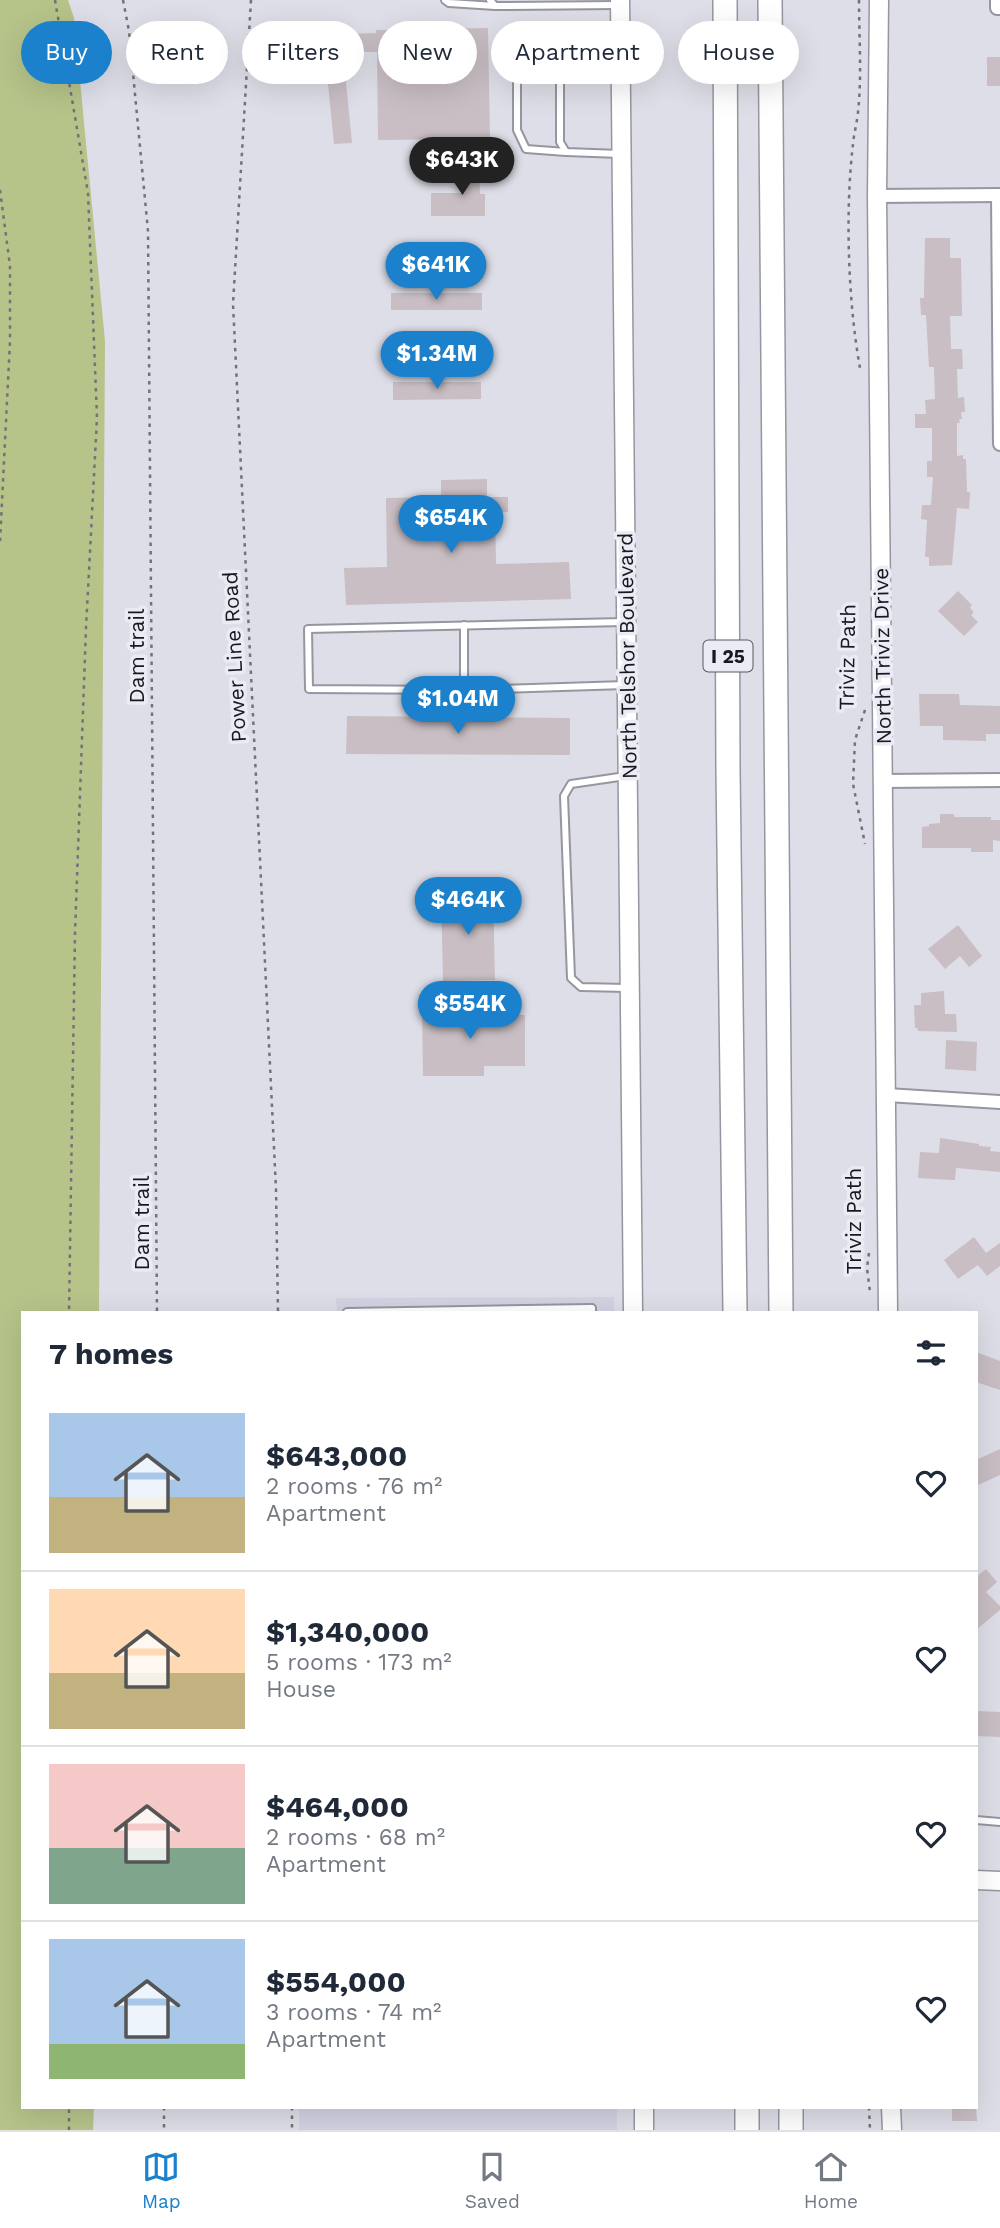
<!DOCTYPE html>
<html lang="en">
<head>
<meta charset="utf-8">
<style>
	body { margin:0; font-family:"Work Sans",sans-serif; background:#f2f2f3; color:#1f2937; height:100vh; display:flex; flex-direction:column; font-size:26px; white-space:nowrap }
	* { box-sizing:border-box; margin:0 }
	p { font-size:23px; color:#747a83 }
	.icon { flex:none; width:38px; height:38px; fill:none; stroke:currentColor; stroke-width:2; stroke-linecap:round; stroke-linejoin:round }
	.map { position:relative; flex:1; overflow:hidden }
	.side { position:absolute; left:21px; top:1311px; width:957px; height:798px; display:flex; flex-direction:column; background:#fff; border-radius:0px; box-shadow:0 7px 28px #0002 }
	.side>* { flex:none }
	.hud { position:absolute; left:21px; top:21px; width:959px; height:63px; display:flex; gap:14px }
	.price { position:absolute; translate:-50% -60px; padding:0 16px; border-radius:24px; background:#1b81cc; color:#fff; font-size:23px; line-height:46px; filter:drop-shadow(0 2px 4px #0008) }
	.price::after { content:''; position:absolute; left:50%; top:42px; width:21px; height:16px; margin-left:-10px; background:inherit; clip-path:polygon(0 0,100% 0,50% 100%) }
	.price.on { background:#222; color:#fff }
	ul { padding:0; list-style:none }
	li { display:flex; align-items:center; gap:21px; height:175px; padding:0 28px }
	li+li { border-top:2px solid #e0e1e3 }
	li span { display:grid; place-items:center; flex:none; width:196px; height:140px; border-radius:0px; color:#555 }
	li>.icon { margin-inline-start:auto }
	span .icon { width:84px; height:84px; fill:#fffc; stroke-width:1 }
	li b { font-size:30px }
	h2 { display:flex; justify-content:space-between; align-items:center; height:84px; padding:0 28px; font-size:30px }
	.tag { padding:0 24px; border-radius:32px; background:#fff; box-shadow:0 7px 28px #0002; font-size:24px; line-height:63px }
	.tag.on { background:#1b81cc; color:#fff }
	.tab-bar { display:flex; justify-content:space-around; align-items:center; height:98px; border-top:2px solid #e0e1e3; background:#fff; font-size:19px; color:#747a83 }
	.tab-bar a { display:grid; justify-items:center; gap:4px }
	.tab-bar .on { color:#1b81cc }
	.map>svg:first-child { display:block }
</style>
</head>
<body>
<div class="map">
<svg width="1000" height="2130" viewBox="0 0 1000 2130">
	<rect width="100%" height="100%" fill="#dedee8"/>
	<g fill="#d2d2e3">
		<polygon points="614,1297 614,1312 337,1312 336,1298"/>
		<rect x="299" y="2107" width="318" height="23"/>
	</g>
	<polygon fill="#b6c48a" points="0,0 68,0 74,18 105,341 99,1312 23,1312 23,2107 94,2107 93,2130 0,2130"/>
	<g fill="#c8bec4">
		<polygon points="488,28 490,139 378,140 377,52 343,52 352,143 334,144 323,35 376,33 376,30"/>
		<rect x="987" y="57" width="13" height="29"/>
		<polygon points="460,164 479,164 480,194 485,194 485,216 431,216 431,193 461,193"/>
		<polygon points="925,238 950,238 950,258 961,258 962,316 950,316 951,349 962,349 963,369 957,369 958,398 964,397 965,412 961,412 962,419 959,419 960,423 957,423 957,456 963,455 963,459 966,459 967,492 970,492 969,509 957,508 952,565 929,566 929,557 925,557 927,520 921,519 922,505 931,505 933,477 927,477 927,461 932,461 932,428 915,428 915,414 926,414 925,400 935,399 934,367 929,367 926,315 921,315 920,298 924,298"/>
		<rect x="391" y="293" width="91" height="17"/>
		<polygon points="392,338 481,339 481,356 392,355"/>
		<polygon points="393,382 481,382 481,399 393,400"/>
		<polygon points="487,479 487,497 508,497 508,512 495,512 496,564 569,562 571,599 346,605 344,568 387,567 386,498 441,497 441,480"/>
		<polygon points="958,591 972,605 970,608 974,612 971,615 978,622 964,636 938,611"/>
		<polygon points="919,694 959,694 960,705 1000,706 1000,734 986,734 986,741 943,740 943,726 920,726"/>
		<polygon points="347,716 570,718 570,755 346,754"/>
		<polygon points="940,814 954,814 954,817 991,817 991,820 1000,820 1000,841 993,840 993,852 971,852 971,848 922,848 922,827 929,826 929,824 940,823"/>
		<polygon points="493,892 495,980 443,981 441,893"/>
		<polygon points="958,925 982,956 969,967 960,956 945,969 928,949"/>
		<polygon points="944,991 945,1014 956,1014 957,1032 918,1031 917,1028 915,1028 914,1005 921,1005 921,993"/>
		<polygon points="482,1005 482,1015 525,1015 525,1066 484,1066 484,1076 423,1076 422,1006"/>
		<polygon points="946,1040 977,1042 976,1071 945,1069"/>
		<polygon points="940,1138 979,1144 979,1146 991,1147 990,1151 1000,1152 1000,1172 956,1168 955,1180 953,1180 918,1178 920,1152 939,1153"/>
		<polygon points="974,1237 986,1253 1000,1243 1000,1266 987,1276 978,1265 958,1279 944,1260"/>
		<polygon points="976,1352 1000,1361 1000,1390 976,1382"/>
		<polygon points="1000,1449 1000,1475 976,1486 976,1460"/>
		<polygon points="986,1569 997,1582 986,1592 1000,1606 1000,1610 976,1630 976,1577"/>
		<polygon points="976,1711 1000,1712 1000,1737 976,1736"/>
		<polygon points="952,2107 976,2107 977,2121 952,2121"/>
	</g>
	<g fill="none" stroke-linecap="round" stroke-linejoin="round">
		<defs>
			<g id="lane">
				<polyline points="445,0 449,3 495,6"/>
				<polyline points="490,0 495,6 618,5"/>
				<polyline points="619,45 567,45 560,53 560,142 566,152 620,154"/>
				<polyline points="566,152 526,149 517,130 517,51 529,46 567,45"/>
				<polyline points="624,622 308,629 309,689 464,690 625,685"/>
				<polyline points="464,690 464,625"/>
				<polyline points="626,776 571,784 564,796 571,978 581,987 627,988"/>
				<polyline points="347,1312 592,1308 592,1312"/>
				<polyline points="976,1820 1000,1822"/>
			</g>
			<g id="street">
				<polyline points="997,0 997,8 1000,8"/>
				<polyline points="998,195 1000,444"/>
				<polyline points="877,196 1000,195"/>
				<polyline points="883,781 1000,780"/>
				<polyline points="887,1095 1000,1102"/>
			</g>
			<g id="secondary">
				<polyline points="620,0 633,1312"/>
				<polyline points="879,0 877,196 888,1312"/>
				<polyline points="976,1880 1000,1881"/>
				<polyline points="644,2107 644,2130"/>
				<polyline points="891,2107 892,2130"/>
			</g>
			<g id="highway">
				<polyline points="725,0 728,770 735,1312"/>
				<polyline points="770,0 781,1312"/>
				<polyline points="747,2107 747,2130"/>
				<polyline points="791,2107 791,2130"/>
			</g>
		</defs>
		<use href="#lane" stroke="#9696a0" stroke-width="10"/>
		<use href="#street" stroke="#9696a0" stroke-width="16"/>
		<use href="#secondary" stroke="#9696a0" stroke-width="21"/>
		<use href="#highway" stroke="#9696a0" stroke-width="26"/>
		<g stroke="#737279" stroke-width="2.5" stroke-dasharray="3.5 5" stroke-linecap="butt">
			<polyline points="55,0 88,193 97,418 86,628 75,933 69,1312"/>
			<polyline points="123,0 129,31 148,231 157,1312"/>
			<polyline points="251,0 233,304 276,1189 278,1312"/>
			<path d="M859,0C859,37 862,75 858,112C857,123 854,133 853,144C845,211 848,302 860,368"/>
			<polyline points="0,190 10,266 10,341 0,542"/>
			<polyline points="865,710 855,740 853,784 865,844"/>
			<polyline points="869,1253 867,1268 870,1292"/>
			<polyline points="164,2107 164,2130"/>
			<polyline points="292,2107 292,2130"/>
			<polyline points="869,2107 870,2130"/>
			<polyline points="69,2130 69,2107"/>
		</g>
		<use href="#lane" stroke="#fff" stroke-width="6"/>
		<use href="#street" stroke="#fff" stroke-width="12"/>
		<use href="#secondary" stroke="#fff" stroke-width="18"/>
		<use href="#highway" stroke="#fff" stroke-width="23"/>
	</g>
	<g text-anchor="middle" dominant-baseline="central" stroke-width="7" stroke-linejoin="round" paint-order="stroke">
		<rect fill="#ebebf6" stroke="#58575d" stroke-width="2" x="703.5" y="640.5" width="49" height="31" rx="5"/>
		<g font-size="19" font-weight="bold" fill="#19181c">
			<text x="728" y="656">I 25</text>
		</g>
		<g font-size="21" fill="#19181c" stroke="#ebebf6">
			<text transform="translate(136 656) rotate(-90)">Dam trail</text>
			<text transform="translate(627 656) rotate(-91)">North Telshor Boulevard</text>
			<text transform="translate(882 656) rotate(-91)">North Triviz Drive</text>
			<text transform="translate(234 657) rotate(-93)">Power Line Road</text>
			<text transform="translate(847 657) rotate(-89)">Triviz Path</text>
			<text transform="translate(853 1221) rotate(-90)">Triviz Path</text>
			<text transform="translate(141 1223) rotate(-90)">Dam trail</text>
		</g>
	</g>
</svg>
<b class="price on" style="left:462px;top:197px">$643K</b>
<b class="price" style="left:436px;top:302px">$641K</b>
<b class="price" style="left:437px;top:391px">$1.34M</b>
<b class="price" style="left:451px;top:555px">$654K</b>
<b class="price" style="left:458px;top:736px">$1.04M</b>
<b class="price" style="left:468px;top:937px">$464K</b>
<b class="price" style="left:470px;top:1041px">$554K</b>
<div class="hud">
<a class="tag on">Buy</a>
<a class="tag">Rent</a>
<a class="tag">Filters</a>
<a class="tag">New</a>
<a class="tag">Apartment</a>
<a class="tag">House</a>
</div>
<section class="side">
<h2>7 homes<svg class="icon" aria-label="filters" viewBox="0 0 24 24"><path d="M4 7h16M4 17h16"/><circle cx="9" cy="7" r="2"/><circle cx="15" cy="17" r="2"/></svg></h2>
<ul>
<li><span style="background:linear-gradient(#a9c7e8 60%,#c2b280 0)"><svg class="icon" aria-label="home" viewBox="0 0 24 24"><path d="M3 11l9-7 9 7M6 9v11h12V9"/></svg></span><div><b>$643,000</b><p>2 rooms · 76 m²</p><p>Apartment</p></div><svg class="icon" aria-label="heart" viewBox="0 0 24 24"><path d="M12 20l-8-8c-3-5 5-10 8-4 3-6 11-1 8 4z"/></svg></li>
<li><span style="background:linear-gradient(#ffd9b3 60%,#c2b280 0)"><svg class="icon" aria-label="home" viewBox="0 0 24 24"><path d="M3 11l9-7 9 7M6 9v11h12V9"/></svg></span><div><b>$1,340,000</b><p>5 rooms · 173 m²</p><p>House</p></div><svg class="icon" aria-label="heart" viewBox="0 0 24 24"><path d="M12 20l-8-8c-3-5 5-10 8-4 3-6 11-1 8 4z"/></svg></li>
<li><span style="background:linear-gradient(#f6c9c9 60%,#7fa58c 0)"><svg class="icon" aria-label="home" viewBox="0 0 24 24"><path d="M3 11l9-7 9 7M6 9v11h12V9"/></svg></span><div><b>$464,000</b><p>2 rooms · 68 m²</p><p>Apartment</p></div><svg class="icon" aria-label="heart" viewBox="0 0 24 24"><path d="M12 20l-8-8c-3-5 5-10 8-4 3-6 11-1 8 4z"/></svg></li>
<li><span style="background:linear-gradient(#a9c7e8 75%,#8fb573 0)"><svg class="icon" aria-label="home" viewBox="0 0 24 24"><path d="M3 11l9-7 9 7M6 9v11h12V9"/></svg></span><div><b>$554,000</b><p>3 rooms · 74 m²</p><p>Apartment</p></div><svg class="icon" aria-label="heart" viewBox="0 0 24 24"><path d="M12 20l-8-8c-3-5 5-10 8-4 3-6 11-1 8 4z"/></svg></li>
</ul>
</section>
</div>
<nav class="tab-bar">
<a class="on"><svg class="icon" aria-label="map" viewBox="0 0 24 24"><path d="M3 6l6-2 6 2 6-2v14l-6 2-6-2-6 2zM9 4v14M15 6v14"/></svg>Map</a>
<a><svg class="icon" aria-label="saved" viewBox="0 0 24 24"><path d="M7 4h10v16l-5-4-5 4z"/></svg>Saved</a>
<a><svg class="icon" aria-label="home" viewBox="0 0 24 24"><path d="M3 11l9-7 9 7M6 9v11h12V9"/></svg>Home</a>
</nav>
</body>
</html>
